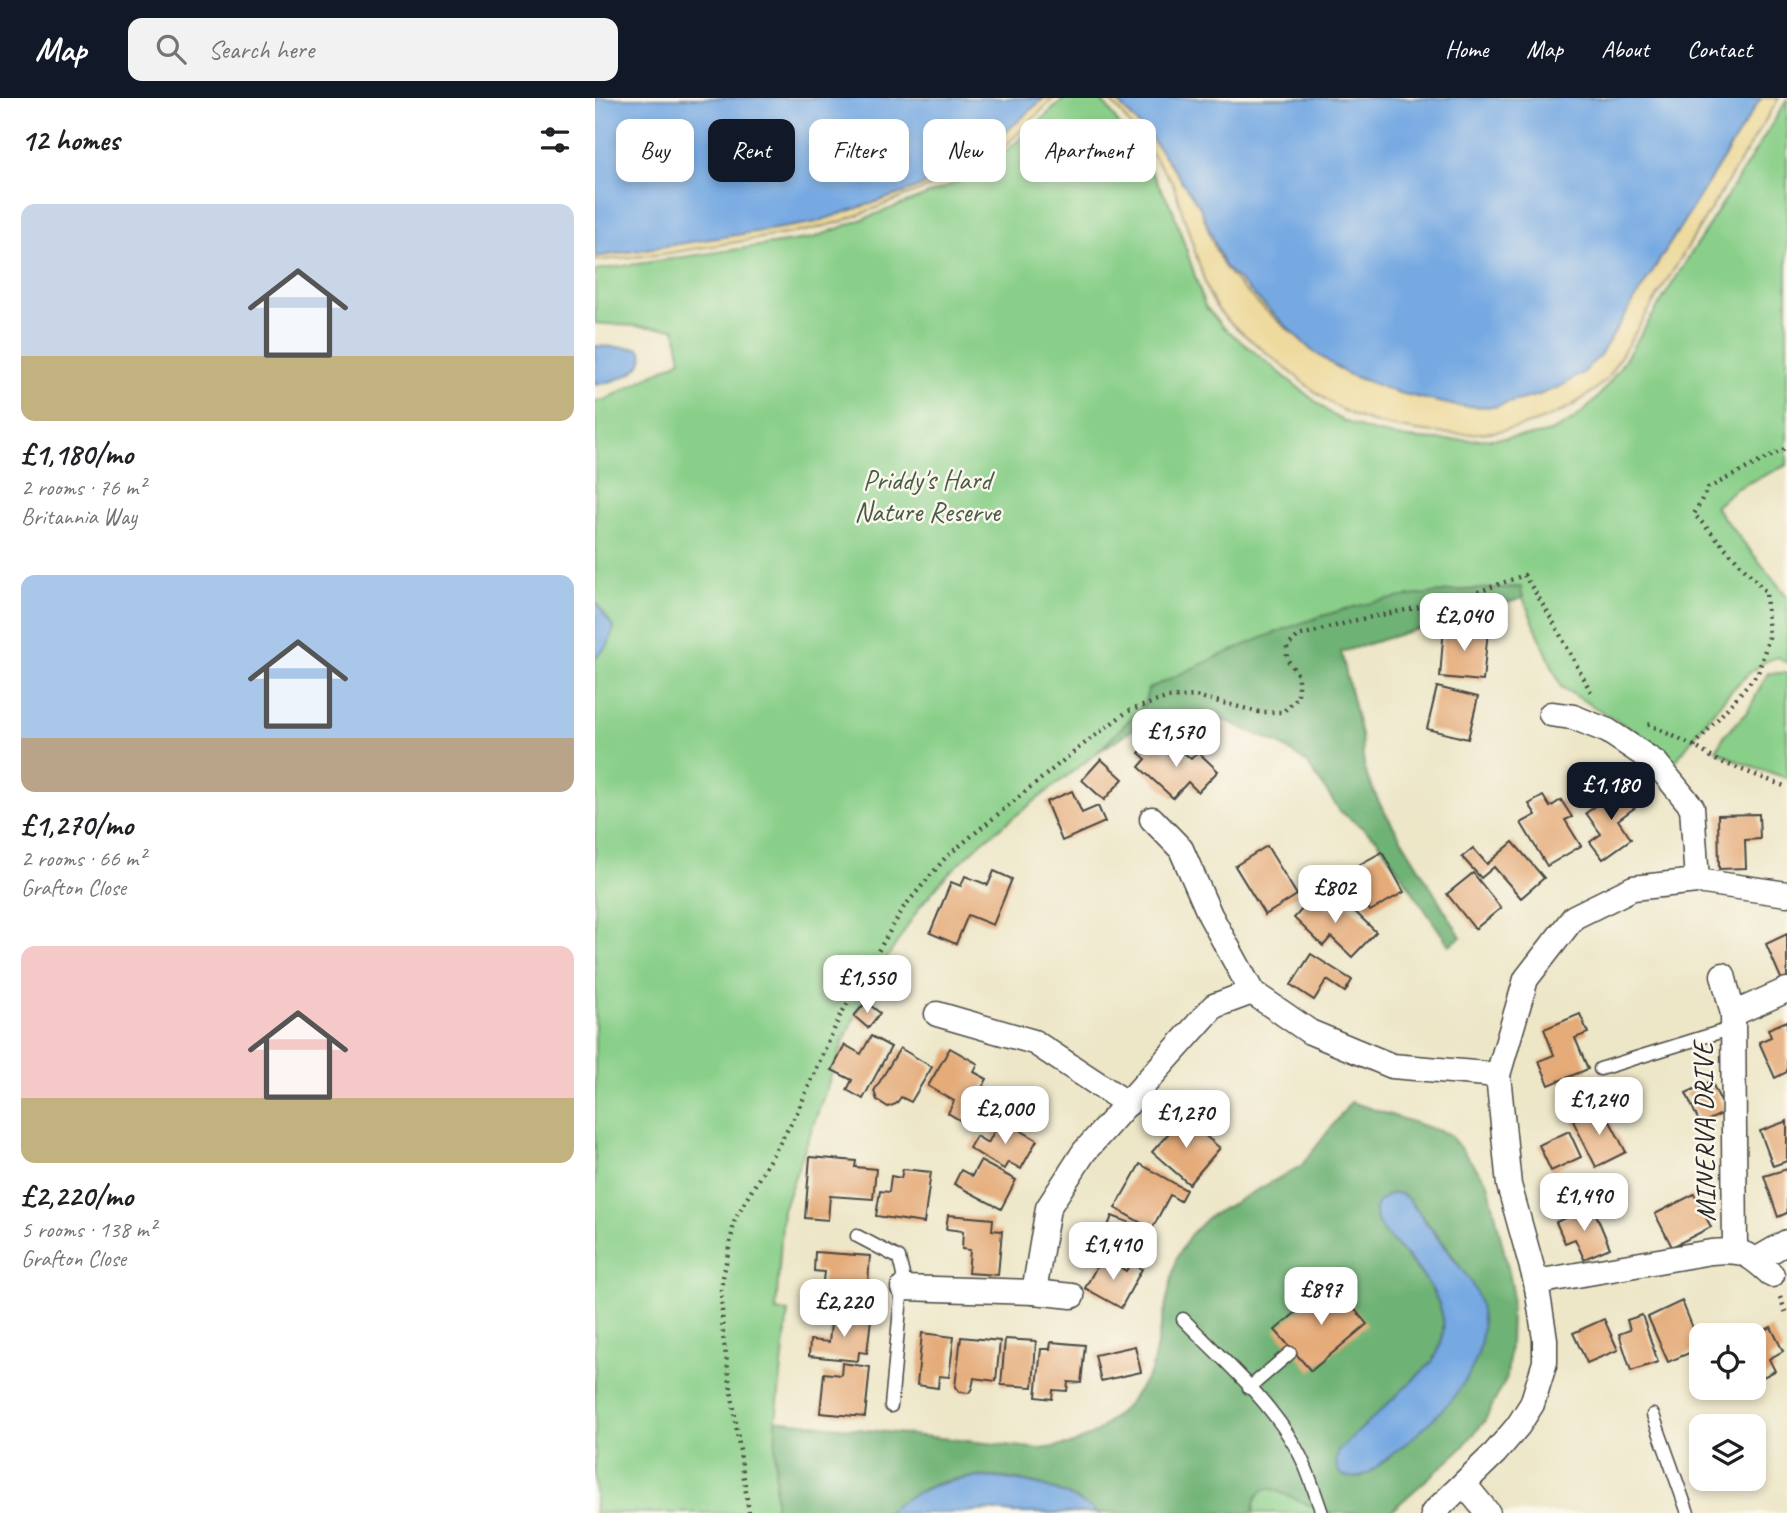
<!DOCTYPE html>
<html lang="en">
<head>
<meta charset="utf-8">
<style>
	body { margin:0; font-family:Caveat,sans-serif; background:#f2f2f2; color:#202124; height:100vh; display:flex; flex-direction:column; font-size:26px; white-space:nowrap }
	* { box-sizing:border-box; margin:0 }
	p { font-size:23px; color:#757577 }
	.icon { flex:none; width:38px; height:38px; fill:none; stroke:currentColor; stroke-width:2; stroke-linecap:round; stroke-linejoin:round }
	.map { position:relative; flex:1; overflow:hidden }
	.drawer { display:flex; flex-direction:column; background:#fff; width:595px }
	.drawer>* { flex:none }
	.guide { position:absolute; left:21px; top:21px; width:665px; height:63px; display:flex; gap:14px }
	.controls { position:absolute; left:1094px; top:1225px; display:grid; gap:14px }
	.controls a { display:grid; place-items:center; width:77px; height:77px; border-radius:14px; background:#fff; box-shadow:0 4px 10px #0003; font-size:35px }
	.price { position:absolute; translate:-50% -60px; padding:0 16px; border-radius:14px; background:#fff; color:#222; font-size:23px; line-height:46px; filter:drop-shadow(0 2px 4px #0008) }
	.price::after { content:''; position:absolute; left:50%; top:42px; width:21px; height:16px; margin-left:-10px; background:inherit; clip-path:polygon(0 0,100% 0,50% 100%) }
	.price.current { background:#111827; color:#fff }
	ul { padding:0; list-style:none }
	li { display:grid; align-content:center; gap:14px; height:371px; padding:0 21px }
	li span { display:grid; place-items:center; height:217px; border-radius:14px; color:#555 }
	li>.icon { margin-inline-start:auto }
	span .icon { width:126px; height:126px; fill:#fffc; stroke-width:1 }
	li b { font-size:30px }
	h2 { display:flex; justify-content:space-between; align-items:center; height:84px; padding:0 21px; font-size:30px }
	.pill { padding:0 24px; border-radius:14px; background:#fff; box-shadow:0 4px 10px #0003; font-size:24px; line-height:63px }
	.pill.current { background:#111827; color:#fff }
	header { display:flex; align-items:center; gap:42px; box-sizing:border-box; height:98px; padding:0 35px; background:#111827; color:#fff }
	header strong { font-size:33px }
	nav { display:flex; gap:38px; margin-inline-start:auto; font-size:24px }
	.search { width:490px; height:63px; background:#f2f2f2; display:flex; align-items:center; gap:18px; box-sizing:border-box; padding:0 24px; border-radius:14px; color:#757577; font-size:26px }
	main { display:flex; flex:1; min-height:0 }
	.map>svg:first-child { display:block }
</style>
</head>
<body>
<header>
<strong>Map</strong>
<div class="search"><svg class="icon" aria-label="search" viewBox="0 0 24 24"><circle cx="10" cy="10" r="6"/><path d="M15 15l6 6"/></svg>Search here</div>
<nav><a>Home</a><a>Map</a><a>About</a><a>Contact</a></nav>
</header>
<main>
<section class="drawer">
<h2>12 homes<svg class="icon" aria-label="filters" viewBox="0 0 24 24"><path d="M4 7h16M4 17h16"/><circle cx="9" cy="7" r="2"/><circle cx="15" cy="17" r="2"/></svg></h2>
<ul>
<li><span style="background:linear-gradient(#c9d6e8 70%,#c2b280 0)"><svg class="icon" aria-label="home" viewBox="0 0 24 24"><path d="M3 11l9-7 9 7M6 9v11h12V9"/></svg></span><div><b>£1,180/mo</b><p>2 rooms · 76 m²</p><p>Britannia Way</p></div></li>
<li><span style="background:linear-gradient(#a9c7e8 75%,#b9a48a 0)"><svg class="icon" aria-label="home" viewBox="0 0 24 24"><path d="M3 11l9-7 9 7M6 9v11h12V9"/></svg></span><div><b>£1,270/mo</b><p>2 rooms · 66 m²</p><p>Grafton Close</p></div></li>
<li><span style="background:linear-gradient(#f6c9c9 70%,#c2b280 0)"><svg class="icon" aria-label="home" viewBox="0 0 24 24"><path d="M3 11l9-7 9 7M6 9v11h12V9"/></svg></span><div><b>£2,220/mo</b><p>5 rooms · 138 m²</p><p>Grafton Close</p></div></li>
</ul>
</section>
<div class="map">
<svg width="1192" height="1415" viewBox="0 0 1192 1415">
	<rect width="100%" height="100%" fill="#fbf7ec"/>
	<filter id="ink" filterUnits="userSpaceOnUse"><feTurbulence type="fractalNoise" baseFrequency=".0143" numOctaves="2"/><feDisplacementMap in="SourceGraphic" scale="14" xChannelSelector="R" yChannelSelector="G"/><feConvolveMatrix kernelMatrix="1 2 1 2 8 2 1 2 1" color-interpolation-filters="sRGB"/></filter>
	<filter id="wash" filterUnits="userSpaceOnUse"><feTurbulence type="fractalNoise" baseFrequency=".00686" numOctaves="4" result="noise"/><feDisplacementMap in="SourceGraphic" scale="28" xChannelSelector="R" yChannelSelector="G"/><feGaussianBlur stdDeviation="1.57" result="paint"/><feColorMatrix in="noise" values="0 0 0 0 0 0 0 0 0 0 0 0 0 0 0 0 0 1.4 0 .05"/><feComposite in="paint" operator="in"/></filter>
	<g filter="url(#wash)">
		<rect width="100%" height="100%" fill="#ede6c7"/>
		<g fill="#89cf89" stroke="#5a7d5a" stroke-width="2">
			<path d="M470,0H503L513,10L557,75L578,112L610,208L627,228L736,316C787,346 852,344 910,340C927,338 946,339 962,331C993,316 1011,291 1029,263L1192,2V367L1140,391L1120,409L1192,498V565L1183,559C1147,567 1104,634 1080,664L1055,642L966,589L928,500L925,489L862,492L806,500L750,511L669,540L599,570L552,600L549,607L503,654L388,743L350,779L325,808L279,881L249,941L188,1112L181,1213L193,1214L181,1322L180,1415H0V303L10,302L86,262L80,231L0,225V172L218,140L342,93L393,70Z"/>
			<polygon points="1173,575 1192,575 1192,680 1144,664 1121,652 1129,638 1153,613"/>
			<path d="M675,1390L683,1392L733,1415H658C659,1401 662,1394 675,1390Z"/>
		</g>
		<g fill="#6eb275" stroke="#4c6e50" stroke-width="2" fill-rule="evenodd">
			<path d="M926,489L928,500L746,554L766,637L769,667L773,681L785,706L866,839L854,847L782,741L745,713L712,665L686,647L634,624L614,618L592,616L558,622L542,629L503,654L549,607L553,591C617,561 682,530 751,511C808,495 867,492 926,489Z"/>
			<path d="M756,1004L854,1036L893,1085L917,1187L915,1247L912,1279L889,1324L865,1352L794,1415H733L675,1390C662,1394 659,1401 658,1415H503C458,1381 380,1367 329,1391C318,1396 297,1414 288,1415C254,1415 215,1415 180,1415L181,1322L446,1351L478,1346L502,1334L532,1307L556,1274L581,1161L595,1137L613,1119L706,1068ZM813,1101C846,1142 905,1203 881,1261C876,1274 857,1292 848,1303C824,1333 798,1361 765,1379L743,1353L837,1264C872,1212 819,1169 787,1132Z"/>
		</g>
		<g fill="#eeda9e" stroke="#8c8264" stroke-width="2">
			<polygon points="430,0 459,0 399,59 383,70 245,124 210,133 68,156 0,163 0,148 383,58 405,39"/>
			<path d="M512,0H542C561,32 584,64 600,97C611,120 615,145 628,167C645,195 738,273 769,282L923,302L966,288L989,274L1005,257L1129,59L1161,0H1184L1011,282C955,335 878,344 805,330C786,327 766,322 749,313C730,303 713,288 697,275C674,257 651,239 630,220L621,209L613,194L578,85L525,14Z"/>
		</g>
		<g fill="#76a9e2" stroke="#506a86" stroke-width="2">
			<polygon points="0,0 449,0 373,68 314,93 218,125 0,159"/>
			<polygon points="519,0 1166,0 1005,257 989,274 966,288 944,297 898,309 861,308 804,295 752,276 716,252 629,168 606,111 560,45"/>
			<path d="M0,248L43,250L47,253C53,275 17,284 0,287Z"/>
			<polygon points="0,503 19,530 13,547 0,561"/>
			<path d="M798,1095L807,1096L813,1101C827,1119 841,1138 855,1157C864,1168 874,1179 880,1192C913,1273 828,1331 775,1374C754,1385 736,1380 743,1353L837,1264C872,1213 820,1168 787,1132C776,1113 776,1104 798,1095Z"/>
			<path d="M387,1379C428,1381 469,1390 503,1415H420L395,1412L354,1415H291C319,1391 351,1381 387,1379Z"/>
		</g>
		<g id="blocks">
			<g fill="#e5ab79">
				<polygon points="849,528 893,532 888,583 845,579"/>
				<polygon points="842,589 883,599 873,641 832,631"/>
				<polygon points="557,641 573,656 581,648 596,661 603,654 623,673 603,694 593,684 578,700 544,669 551,661 544,655"/>
				<polygon points="506,661 528,681 509,702 487,682"/>
				<polygon points="1027,689 1042,708 1023,722 1036,741 1008,761 995,744 1006,736 991,715"/>
				<polygon points="477,693 487,715 503,708 510,724 467,743 451,704"/>
				<polygon points="948,698 955,709 966,702 977,719 970,722 986,748 952,768 926,725 941,717 934,706"/>
				<polygon points="1164,716 1165,741 1150,742 1151,770 1124,771 1123,717"/>
				<polygon points="918,744 949,780 926,800 899,769 886,780 867,759 878,750 892,766"/>
				<polygon points="672,748 702,797 670,817 640,768"/>
				<polygon points="787,754 809,794 775,813 753,773"/>
				<polygon points="399,773 417,781 398,827 373,817 361,846 335,835 356,784 366,788 370,778 393,787"/>
				<polygon points="878,775 906,810 880,831 852,796"/>
				<polygon points="720,797 736,813 747,801 781,834 757,859 736,839 728,848 699,820"/>
				<polygon points="1192,836 1192,883 1188,885 1171,846"/>
				<polygon points="716,856 757,882 750,894 732,882 719,902 696,887"/>
				<polygon points="271,904 285,915 273,930 259,918"/>
				<polygon points="985,916 993,935 980,940 993,971 954,987 944,963 959,957 949,931"/>
				<polygon points="1192,923 1192,974 1180,980 1164,944 1176,939 1173,931"/>
				<polygon points="276,938 296,949 268,1001 252,992 257,982 237,972 250,947 266,956"/>
				<polygon points="305,950 337,969 316,1004 306,999 301,1006 293,1009 282,1002 279,993"/>
				<polygon points="355,950 383,966 379,974 392,981 368,1024 353,1015 359,1003 333,988"/>
				<polygon points="1116,983 1131,1014 1105,1026 1091,995"/>
				<polygon points="1007,1008 1031,1054 1001,1069 978,1023"/>
				<polygon points="588,1019 625,1050 594,1086 557,1054"/>
				<polygon points="406,1021 442,1042 426,1071 413,1064 409,1071 374,1050 381,1038 393,1045"/>
				<polygon points="1192,1023 1192,1063 1178,1068 1165,1033"/>
				<polygon points="974,1033 986,1059 956,1073 944,1047"/>
				<polygon points="215,1059 261,1063 260,1069 281,1071 278,1101 235,1098 233,1122 210,1120"/>
				<polygon points="385,1063 421,1082 406,1111 359,1086 366,1072 377,1078"/>
				<polygon points="545,1066 591,1092 585,1103 575,1097 557,1131 520,1110"/>
				<polygon points="308,1071 336,1074 329,1125 281,1118 285,1093 294,1094 296,1078 306,1080"/>
				<polygon points="1192,1071 1192,1115 1183,1119 1169,1078"/>
				<polygon points="1099,1096 1116,1129 1077,1149 1060,1116"/>
				<polygon points="998,1109 1015,1150 989,1161 980,1141 970,1145 961,1124"/>
				<polygon points="353,1117 398,1121 397,1132 407,1133 403,1177 373,1175 375,1152 367,1151 368,1133 351,1131"/>
				<polygon points="517,1118 554,1132 541,1165 504,1150"/>
				<polygon points="220,1154 275,1158 271,1211 226,1208 223,1202 227,1191 229,1174 219,1173"/>
				<polygon points="507,1159 531,1173 536,1165 547,1171 526,1210 490,1190"/>
				<polygon points="737,1184 772,1226 716,1273 680,1232"/>
				<polygon points="1087,1203 1106,1250 1073,1264 1053,1219"/>
				<polygon points="237,1217 276,1221 272,1255 264,1254 263,1263 214,1258 215,1242 234,1244"/>
				<polygon points="1047,1217 1063,1264 1036,1273 1024,1236 1035,1232 1032,1222"/>
				<polygon points="1009,1221 1023,1252 992,1265 978,1235"/>
				<polygon points="1176,1229 1188,1253 1174,1261 1180,1273 1158,1284 1158,1238"/>
				<polygon points="327,1235 359,1239 354,1279 344,1278 343,1290 322,1287"/>
				<polygon points="366,1239 405,1243 401,1283 379,1280 377,1290 374,1295 364,1294 360,1289"/>
				<polygon points="410,1241 441,1243 438,1289 406,1287"/>
				<polygon points="456,1244 490,1247 486,1285 473,1284 472,1293 458,1292 457,1301 441,1299 446,1251 455,1251"/>
				<polygon points="540,1248 546,1274 506,1283 500,1257"/>
				<polygon points="247,1265 275,1269 270,1319 225,1315 229,1275 246,1277"/>
			</g>
		</g>
	</g>
	<g filter="url(#ink)">
		<use href="#blocks" fill-opacity="0" stroke="#484742" stroke-width="2"/>
		<g fill="none" stroke-linecap="round" stroke-linejoin="round">
			<defs>
				<g id="lane">
					<polyline points="1005,971 1138,930"/>
					<polyline points="262,1138 304,1160 308,1177 296,1308"/>
					<path d="M588,1221C627,1261 674,1301 701,1350C713,1370 719,1393 727,1415"/>
					<polyline points="654,1290 695,1255"/>
					<polyline points="1058,1317 1093,1415"/>
				</g>
				<g id="street">
					<polyline points="956,616 978,619 1013,633 1061,665 1097,709 1102,783"/>
					<polyline points="557,721 586,751 615,817 657,894 715,934 797,968 903,977"/>
					<polyline points="1128,877 1138,916"/>
					<polyline points="342,916 439,944 533,1006"/>
					<polyline points="1140,1152 1138,916 1192,892"/>
					<polyline points="1161,1162 1192,1144"/>
					<path d="M941,1184L1116,1154C1148,1151 1153,1155 1177,1177"/>
					<polyline points="308,1190 439,1194"/>
					<polyline points="477,1198 439,1194 453,1110 489,1054 619,908 657,894"/>
					<polyline points="869,1386 893,1415"/>
					<polyline points="838,1415 900,1355 923,1328 937,1306 950,1264 950,1241 941,1184 914,1087 903,977 931,881 979,819 1038,790 1102,783 1192,796"/>
				</g>
			</defs>
			<use href="#lane" stroke="#484742" stroke-width="15"/>
			<use href="#street" stroke="#484742" stroke-width="27"/>
			<g stroke="#484742" stroke-width="4.5" stroke-dasharray="2 5" stroke-linecap="butt">
				<polyline points="1053,626 1099,648 1121,662 1192,689"/>
				<polyline points="1099,648 1163,575 1174,539 1171,494 1099,416 1113,390 1192,350"/>
				<polyline points="1185,1199 1192,1218"/>
				<polyline points="154,1415 128,1237 126,1189 140,1121 201,1017 245,918 309,809 351,759 481,652 533,613 571,600 601,598 664,614 688,614 703,599 703,577 692,561 692,549 703,538 762,522 864,501 929,477 954,516 998,598"/>
			</g>
			<use href="#lane" stroke="#fff" stroke-width="12"/>
			<use href="#street" stroke="#fff" stroke-width="24"/>
		</g>
	</g>
	<g text-anchor="middle" dominant-baseline="central" stroke-width="5" stroke-linejoin="round" paint-order="stroke">
		<g font-size="28" fill="#475c47" stroke="#fbf7ec">
			<text x="332" y="381">Priddy's Hard<tspan x="332" dy="32">Nature Reserve</tspan></text>
		</g>
		<g font-size="28" fill="#2b2b2b" stroke="#fbf7ec">
			<text transform="translate(1109 1034) rotate(-91)">MINERVA DRIVE</text>
		</g>
	</g>
</svg>
<div class="controls">
<a><svg class="icon" aria-label="locate" viewBox="0 0 24 24"><circle cx="12" cy="12" r="6"/><path d="M12 2v4M12 18v4M2 12h4M18 12h4"/></svg></a>
<a><svg class="icon" aria-label="layers" viewBox="0 0 24 24"><path d="M12 4l9 5-9 5-9-5zM3 14l9 5 9-5"/></svg></a>
</div>
<b class="price" style="left:869px;top:555px">£2,040</b>
<b class="price" style="left:581px;top:671px">£1,570</b>
<b class="price current" style="left:1016px;top:724px">£1,180</b>
<b class="price" style="left:740px;top:827px">£802</b>
<b class="price" style="left:272px;top:917px">£1,550</b>
<b class="price" style="left:1004px;top:1039px">£1,240</b>
<b class="price" style="left:410px;top:1048px">£2,000</b>
<b class="price" style="left:591px;top:1052px">£1,270</b>
<b class="price" style="left:989px;top:1135px">£1,490</b>
<b class="price" style="left:518px;top:1184px">£1,410</b>
<b class="price" style="left:726px;top:1229px">£897</b>
<b class="price" style="left:249px;top:1241px">£2,220</b>
<div class="guide">
<a class="pill">Buy</a>
<a class="pill current">Rent</a>
<a class="pill">Filters</a>
<a class="pill">New</a>
<a class="pill">Apartment</a>
</div>
</div>
</main>
</body>
</html>
